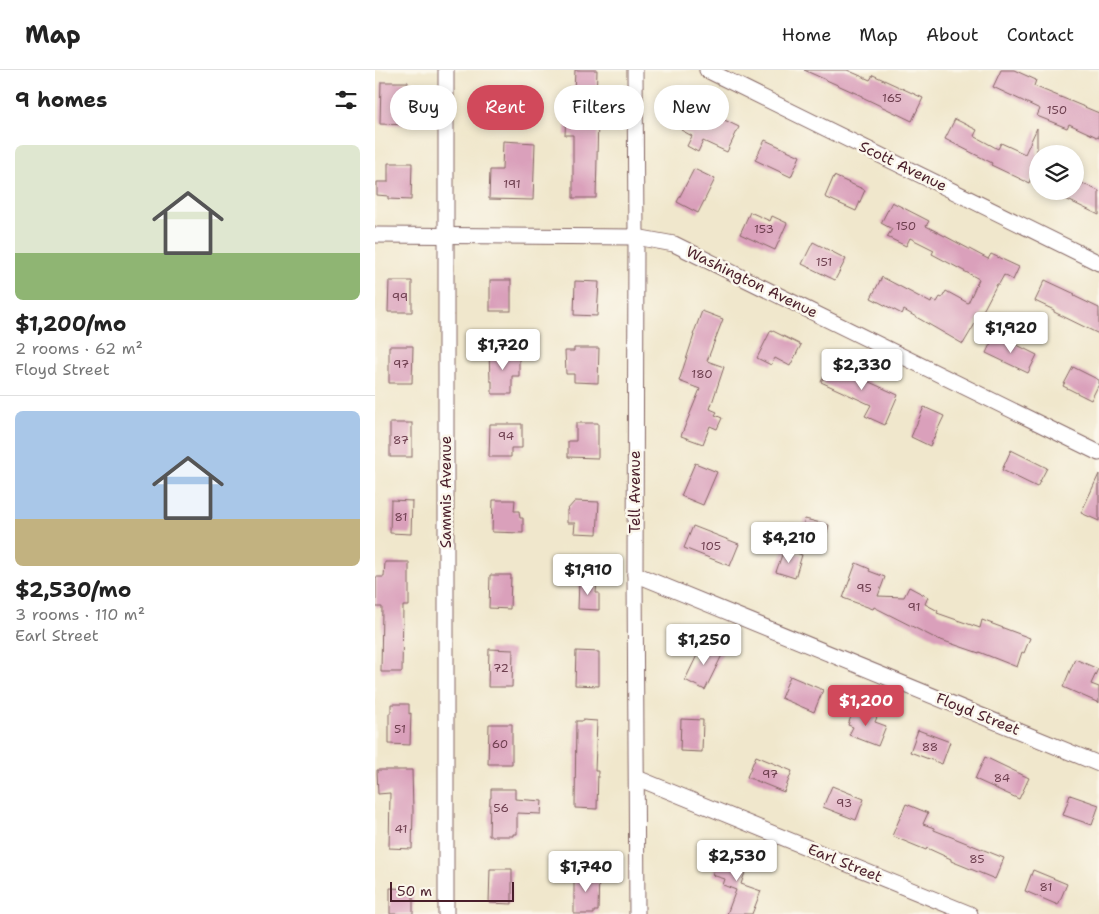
<!DOCTYPE html>
<html lang="en">
<head>
<meta charset="utf-8">
<style>
	body { margin:0; font-family:"Shantell Sans",sans-serif; background:#f6f6f6; color:#222; height:100vh; display:flex; flex-direction:column; font-size:19px; white-space:nowrap }
	* { box-sizing:border-box; margin:0 }
	p { font-size:16px; color:#767676 }
	.icon { flex:none; width:28px; height:28px; fill:none; stroke:currentColor; stroke-width:2; stroke-linecap:round; stroke-linejoin:round }
	.map { position:relative; flex:1; overflow:hidden }
	.details { display:flex; flex-direction:column; background:#fff; width:375px }
	.details>* { flex:none }
	.guide { position:absolute; left:15px; top:15px; width:475px; height:45px; display:flex; gap:10px }
	.fabs { position:absolute; left:654px; top:75px; display:grid; gap:10px }
	.fabs a { display:grid; place-items:center; width:55px; height:55px; border-radius:50%; background:#fff; box-shadow:0 2px 8px #0003; font-size:25px }
	.scale { position:absolute; left:15px; bottom:12px; width:124px; box-sizing:border-box; padding-left:5px; border:2px solid #4a1f2b; border-top:0; font-size:14px; line-height:18px; white-space:nowrap; color:#4a1f2b; -webkit-text-stroke:4px #fbf7ec; paint-order:stroke }
	.price { position:absolute; translate:-50% -42px; padding:0 11px; border-radius:5px; background:#fff; color:#222; font-size:16px; line-height:32px; filter:drop-shadow(0 1px 2px #0008) }
	.price::after { content:''; position:absolute; left:50%; top:30px; width:15px; height:11px; margin-left:-8px; background:inherit; clip-path:polygon(0 0,100% 0,50% 100%) }
	.price.on { background:#d1495b; color:#fff }
	ul { padding:0; list-style:none }
	li { display:grid; align-content:center; gap:10px; height:265px; padding:0 15px }
	li+li { border-top:1px solid #e0e0e0 }
	li span { display:grid; place-items:center; height:155px; border-radius:8px; color:#555 }
	li>.icon { margin-inline-start:auto }
	span .icon { width:90px; height:90px; fill:#fffc; stroke-width:1 }
	li b { font-size:21px }
	h2 { display:flex; justify-content:space-between; align-items:center; height:60px; padding:0 15px; font-size:21px }
	.tag { padding:0 18px; border-radius:22px; background:#fff; box-shadow:0 2px 8px #0003; font-size:18px; line-height:45px }
	.tag.on { background:#d1495b; color:#fff }
	header { display:flex; align-items:center; gap:30px; box-sizing:border-box; height:70px; padding:0 25px; background:#fff; border-bottom:1px solid #e0e0e0 }
	header strong { font-size:24px }
	nav { display:flex; gap:28px; margin-inline-start:auto; font-size:18px }
	main { display:flex; flex:1; min-height:0 }
	.map>svg:first-child { display:block }
</style>
</head>
<body>
<header>
<strong>Map</strong>
<nav><a>Home</a><a>Map</a><a>About</a><a>Contact</a></nav>
</header>
<main>
<section class="details">
<h2>9 homes<svg class="icon" aria-label="filters" viewBox="0 0 24 24"><path d="M4 7h16M4 17h16"/><circle cx="9" cy="7" r="2"/><circle cx="15" cy="17" r="2"/></svg></h2>
<ul>
<li><span style="background:linear-gradient(#dfe7d0 70%,#8fb573 0)"><svg class="icon" aria-label="home" viewBox="0 0 24 24"><path d="M3 11l9-7 9 7M6 9v11h12V9"/></svg></span><div><b>$1,200/mo</b><p>2 rooms · 62 m²</p><p>Floyd Street</p></div></li>
<li><span style="background:linear-gradient(#a9c7e8 70%,#c2b280 0)"><svg class="icon" aria-label="home" viewBox="0 0 24 24"><path d="M3 11l9-7 9 7M6 9v11h12V9"/></svg></span><div><b>$2,530/mo</b><p>3 rooms · 110 m²</p><p>Earl Street</p></div></li>
</ul>
</section>
<div class="map">
<svg width="724" height="844" viewBox="0 0 724 844">
	<rect width="100%" height="100%" fill="#fbf7ec"/>
	<filter id="ink" filterUnits="userSpaceOnUse"><feTurbulence type="fractalNoise" baseFrequency=".02" numOctaves="2"/><feDisplacementMap in="SourceGraphic" scale="10" xChannelSelector="R" yChannelSelector="G"/><feConvolveMatrix kernelMatrix="1 2 1 2 8 2 1 2 1" color-interpolation-filters="sRGB"/></filter>
	<filter id="wash" filterUnits="userSpaceOnUse"><feTurbulence type="fractalNoise" baseFrequency=".0096" numOctaves="4" result="noise"/><feDisplacementMap in="SourceGraphic" scale="20" xChannelSelector="R" yChannelSelector="G"/><feGaussianBlur stdDeviation="1.12" result="paint"/><feColorMatrix in="noise" values="0 0 0 0 0 0 0 0 0 0 0 0 0 0 0 0 0 1.4 0 .05"/><feComposite in="paint" operator="in"/></filter>
	<g filter="url(#wash)">
		<rect width="100%" height="100%" fill="#f0e7cc"/>
		<g id="blocks">
			<g fill="#daa0bb">
				<polygon points="200,0 222,0 221,32 222,32 223,48 221,128 198,128 198,65 190,65 191,44 198,44"/>
				<polygon points="429,0 472,0 495,10 498,5 548,28 537,51 487,27 487,26"/>
				<polygon points="626,0 639,0 661,10 659,16 724,43 724,68 694,54 692,58 662,46 665,39 618,17"/>
				<polygon points="6,12 33,12 33,20 37,20 36,55 5,54"/>
				<polygon points="320,31 339,40 337,44 364,57 352,82 328,71 323,82 312,76 317,66 306,60"/>
				<polygon points="580,49 602,60 599,66 623,79 626,73 650,84 662,58 662,94 654,113 616,95 617,93 570,69"/>
				<polygon points="390,70 425,86 416,107 380,90"/>
				<polygon points="128,71 160,73 158,130 114,129 115,100 127,100"/>
				<polygon points="13,93 37,93 36,130 13,129 13,126 2,125 2,112 13,112"/>
				<polygon points="319,99 340,109 323,143 302,132"/>
				<polygon points="459,106 490,120 481,141 450,127"/>
				<polygon points="700,110 724,121 724,145 674,121 700,121"/>
				<polygon points="517,132 554,151 551,156 613,189 616,184 644,197 638,210 629,205 624,214 622,214 610,237 588,274 529,240 527,244 496,228 507,207 556,233 557,230 562,232 565,227 567,228 571,221 593,233 604,209 557,184 559,180 535,168 531,176 512,167 517,159 506,153"/>
				<polygon points="375,142 395,151 397,146 412,153 400,180 365,164"/>
				<polygon points="438,172 471,189 460,210 427,194"/>
				<rect x="115" y="210" width="21" height="31"/>
				<polygon points="670,210 700,224 699,226 724,238 724,264 679,242 679,240 660,231"/>
				<polygon points="14,211 37,211 37,242 13,242"/>
				<polygon points="200,211 224,212 222,246 199,245"/>
				<polygon points="327,241 348,249 332,291 349,297 335,339 342,342 340,345 347,348 342,359 335,356 328,374 306,366 325,319 304,311 319,265 318,265"/>
				<polygon points="396,260 426,275 415,296 400,288 396,295 382,288"/>
				<polygon points="620,264 662,285 653,303 611,283"/>
				<polygon points="14,276 38,276 37,313 14,313"/>
				<polygon points="199,278 224,278 223,313 199,312 199,304 191,304 190,281 199,281"/>
				<polygon points="114,280 137,280 137,284 144,284 144,306 137,306 137,324 117,324 117,311 115,311"/>
				<polygon points="456,291 491,308 490,310 523,325 510,355 490,346 496,335 446,312"/>
				<polygon points="698,297 724,310 724,314 716,330 688,316"/>
				<polygon points="549,337 569,346 555,376 536,367"/>
				<rect x="15" y="353" width="22" height="34"/>
				<polygon points="201,353 223,353 223,388 193,387 193,371 201,371"/>
				<polygon points="115,354 147,354 147,378 136,378 136,387 114,387"/>
				<polygon points="636,380 672,398 662,417 627,400"/>
				<polygon points="320,393 342,402 328,435 306,426"/>
				<polygon points="724,404 724,451 706,443"/>
				<polygon points="16,430 37,431 36,464 15,463"/>
				<polygon points="118,430 140,430 139,441 144,441 145,448 148,448 148,463 117,462"/>
				<polygon points="200,431 224,432 222,464 199,463 200,453 192,453 192,440"/>
				<polygon points="430,449 454,455 448,477 424,471"/>
				<polygon points="318,456 364,474 355,496 309,478"/>
				<polygon points="409,479 427,485 420,508 401,502"/>
				<polygon points="10,492 34,492 34,536 28,536 27,602 6,602 7,537 1,537 1,507 9,507"/>
				<polygon points="481,493 495,499 494,501 510,507 503,526 529,527 534,517 553,527 550,534 563,541 562,543 605,558 607,550 655,568 649,583 647,582 642,597 604,582 604,583 560,568 499,537 498,539 468,528"/>
				<polygon points="115,505 136,505 135,539 114,538"/>
				<polygon points="204,510 222,511 221,523 224,523 224,540 203,539"/>
				<polygon points="328,573 348,583 330,620 310,610"/>
				<polygon points="114,579 138,580 137,617 113,617"/>
				<polygon points="201,581 224,582 224,616 200,615"/>
				<polygon points="700,589 723,599 716,614 724,617 724,633 688,617"/>
				<polygon points="415,606 448,620 439,642 406,628"/>
				<polygon points="16,634 34,634 34,644 36,643 35,675 14,674 14,643 16,643"/>
				<polygon points="479,638 502,647 500,652 511,656 503,676 474,665 478,657 473,655"/>
				<polygon points="306,649 328,650 327,682 305,681"/>
				<polygon points="208,650 222,651 220,701 223,701 222,739 200,738 201,651 208,651"/>
				<polygon points="114,654 137,654 137,694 113,694"/>
				<polygon points="543,660 575,672 567,694 535,682"/>
				<polygon points="381,686 417,701 409,722 372,707"/>
				<polygon points="610,687 654,708 644,729 600,709"/>
				<polygon points="2,700 37,700 38,741 37,779 14,778 15,723 3,724"/>
				<polygon points="457,716 489,729 481,750 448,737"/>
				<polygon points="116,719 140,719 140,729 167,731 166,744 142,743 142,764 138,764 138,766 114,766 115,728 116,728"/>
				<polygon points="695,725 724,735 717,755 688,745"/>
				<polygon points="531,734 553,743 548,754 559,758 559,760 629,788 620,809 576,791 576,789 552,778 551,780 517,766"/>
				<polygon points="347,779 375,788 366,814 386,821 377,844 352,844 361,820 348,815 350,809 337,805"/>
				<polygon points="115,799 137,799 137,834 114,833"/>
				<polygon points="658,800 692,814 683,835 650,821"/>
				<polygon points="199,802 224,802 223,841 219,841 219,844 199,844"/>
				<polygon points="15,818 38,819 38,844 15,844"/>
			</g>
		</g>
	</g>
	<g filter="url(#ink)">
		<use href="#blocks" fill-opacity="0" stroke="#846563" stroke-width="1"/>
		<g fill="none" stroke-linecap="round" stroke-linejoin="round">
			<defs>
				<g id="minor">
					<polyline points="71,0 71,844"/>
					<polyline points="260,0 261,167 260,504 262,844"/>
					<polyline points="332,0 724,193"/>
					<polyline points="0,165 261,167 299,174 724,383"/>
					<polyline points="260,504 724,694"/>
					<polyline points="262,708 595,844"/>
				</g>
			</defs>
			<use href="#minor" stroke="#846563" stroke-width="17"/>
			<use href="#minor" stroke="#fff" stroke-width="15"/>
		</g>
	</g>
	<g text-anchor="middle" dominant-baseline="central" stroke-width="5" stroke-linejoin="round" paint-order="stroke">
		<g font-size="12" fill="#6e3f4f">
			<text x="517" y="28">165</text>
			<text x="682" y="40">150</text>
			<text x="137" y="114">191</text>
			<text x="531" y="156">150</text>
			<text x="389" y="159">153</text>
			<text x="449" y="192">151</text>
			<text x="25" y="227">99</text>
			<text x="26" y="294">97</text>
			<text x="327" y="304">180</text>
			<text x="131" y="366">94</text>
			<text x="26" y="370">87</text>
			<text x="26" y="447">81</text>
			<text x="336" y="476">105</text>
			<text x="489" y="518">95</text>
			<text x="539" y="537">91</text>
			<text x="126" y="598">72</text>
			<text x="25" y="659">51</text>
			<text x="125" y="674">60</text>
			<text x="555" y="677">88</text>
			<text x="395" y="704">97</text>
			<text x="627" y="708">84</text>
			<text x="469" y="733">93</text>
			<text x="126" y="738">56</text>
			<text x="26" y="759">41</text>
			<text x="602" y="789">85</text>
			<text x="671" y="817">81</text>
		</g>
		<g font-size="15" fill="#4a1f2b" stroke="#fbf7ec">
			<text transform="translate(528 96) rotate(26)">Scott Avenue</text>
			<text transform="translate(377 212) rotate(26)">Washington Avenue</text>
			<text transform="translate(71 422) rotate(-90)">Sammis Avenue</text>
			<text transform="translate(260 422) rotate(-90)">Tell Avenue</text>
			<text transform="translate(603 644) rotate(22)">Floyd Street</text>
			<text transform="translate(470 793) rotate(22)">Earl Street</text>
		</g>
	</g>
</svg>
<div class="fabs">
<a><svg class="icon" aria-label="layers" viewBox="0 0 24 24"><path d="M12 4l9 5-9 5-9-5zM3 14l9 5 9-5"/></svg></a>
</div>
<div class="scale">50 m</div>
<b class="price" style="left:636px;top:284px">$1,920</b>
<b class="price" style="left:128px;top:301px">$1,720</b>
<b class="price" style="left:487px;top:321px">$2,330</b>
<b class="price" style="left:414px;top:494px">$4,210</b>
<b class="price" style="left:213px;top:526px">$1,910</b>
<b class="price" style="left:329px;top:596px">$1,250</b>
<b class="price on" style="left:491px;top:657px">$1,200</b>
<b class="price" style="left:362px;top:812px">$2,530</b>
<b class="price" style="left:211px;top:823px">$1,740</b>
<div class="guide">
<a class="tag">Buy</a>
<a class="tag on">Rent</a>
<a class="tag">Filters</a>
<a class="tag">New</a>
</div>
</div>
</main>
</body>
</html>
